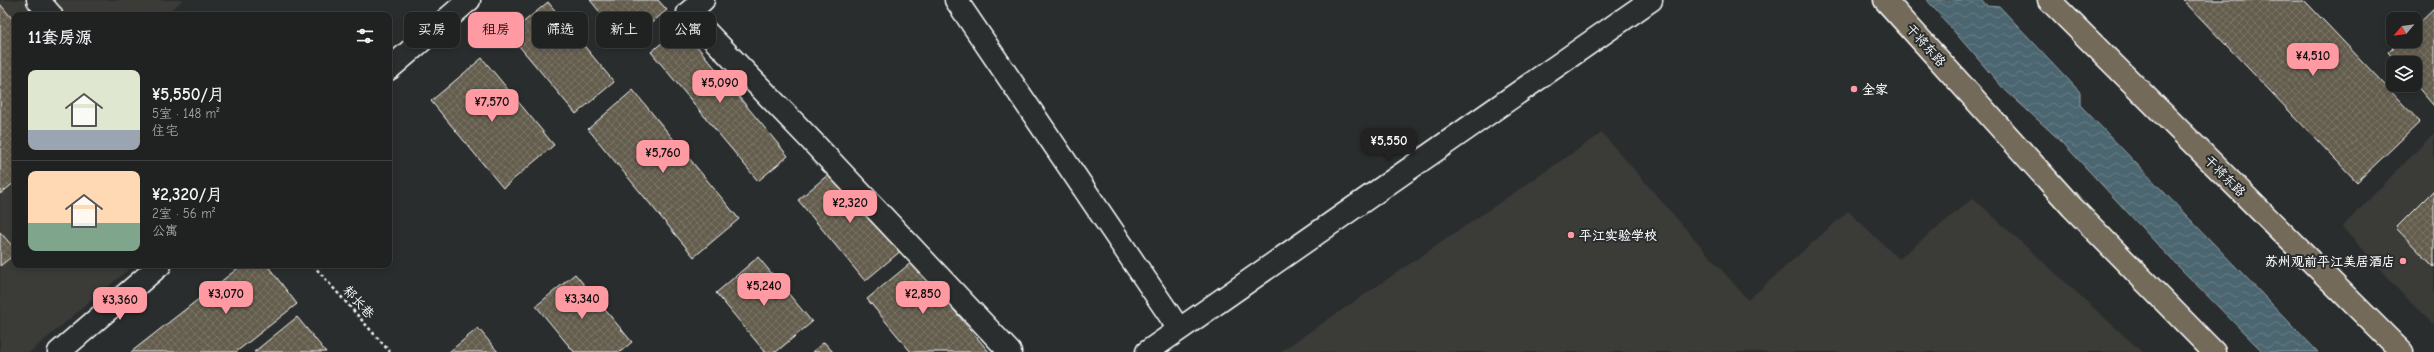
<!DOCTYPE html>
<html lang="zh">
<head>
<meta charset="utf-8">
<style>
	body { margin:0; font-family:"Comic Neue","LXGW WenKai TC",sans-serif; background:#282a2a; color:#f1f3f6; height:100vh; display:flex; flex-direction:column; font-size:15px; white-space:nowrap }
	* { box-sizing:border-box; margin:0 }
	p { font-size:13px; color:#a2a4a5 }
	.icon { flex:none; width:22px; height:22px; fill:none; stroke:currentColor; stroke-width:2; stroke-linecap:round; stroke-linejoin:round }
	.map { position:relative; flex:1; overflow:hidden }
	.drawer { position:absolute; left:12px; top:12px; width:380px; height:256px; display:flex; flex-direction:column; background:#202222; border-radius:8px; box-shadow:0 2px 6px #0003,0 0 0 1px #3d3f40 }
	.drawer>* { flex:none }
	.banner { position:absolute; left:404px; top:12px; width:380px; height:36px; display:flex; gap:8px }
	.needle { width:26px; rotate:241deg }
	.fabs { position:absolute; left:2386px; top:12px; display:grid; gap:8px }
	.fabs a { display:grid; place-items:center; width:36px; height:36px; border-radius:8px; background:#202222; box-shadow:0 2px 6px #0003,0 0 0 1px #3d3f40; font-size:20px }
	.price { position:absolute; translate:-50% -34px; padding:0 9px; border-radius:8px; background:#ff9aa2; color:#111; font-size:13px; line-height:26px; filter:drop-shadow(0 1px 2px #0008) }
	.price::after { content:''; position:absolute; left:50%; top:24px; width:12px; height:9px; margin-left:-6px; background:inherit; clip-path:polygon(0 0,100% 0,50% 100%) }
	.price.current { background:#222; color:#fff }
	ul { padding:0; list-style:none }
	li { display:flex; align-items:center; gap:12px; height:100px; padding:0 16px }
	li+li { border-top:1px solid #3d3f40 }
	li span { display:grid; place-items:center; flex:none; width:112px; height:80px; border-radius:8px; color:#555 }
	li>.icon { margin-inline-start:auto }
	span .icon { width:48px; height:48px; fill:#fffc; stroke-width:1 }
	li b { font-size:17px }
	h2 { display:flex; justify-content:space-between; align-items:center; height:48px; padding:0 16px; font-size:17px }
	.tag { padding:0 14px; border-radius:8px; background:#202222; box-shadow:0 2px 6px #0003,0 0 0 1px #3d3f40; font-size:14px; line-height:36px }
	.tag.current { background:#ff9aa2; color:#111 }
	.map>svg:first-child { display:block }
</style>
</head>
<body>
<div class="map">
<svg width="2434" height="352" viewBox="0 0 2434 352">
	<defs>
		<pattern id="water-waves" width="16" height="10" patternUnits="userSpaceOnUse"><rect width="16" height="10" fill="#4b666f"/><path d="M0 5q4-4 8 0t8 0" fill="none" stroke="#667d85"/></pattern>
		<pattern id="building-cross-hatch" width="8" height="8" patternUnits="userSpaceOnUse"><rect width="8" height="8" fill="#645d4d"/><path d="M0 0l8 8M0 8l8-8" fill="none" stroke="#7b7568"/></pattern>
	</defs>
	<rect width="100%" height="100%" fill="#2a2d2e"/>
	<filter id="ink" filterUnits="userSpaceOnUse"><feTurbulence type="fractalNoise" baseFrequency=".025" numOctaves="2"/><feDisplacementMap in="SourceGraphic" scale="8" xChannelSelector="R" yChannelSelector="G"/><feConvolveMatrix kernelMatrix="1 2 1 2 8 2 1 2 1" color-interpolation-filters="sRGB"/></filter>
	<g filter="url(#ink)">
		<g fill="#3b3b37">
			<polygon points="0,0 183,0 165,15 15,15 15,265 134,265 30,352 0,352"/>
			<polygon points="1602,133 1748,300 1848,211 1899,259 1973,198 2142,352 1280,352"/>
			<polygon points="2434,133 2434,325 2403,295 2342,227"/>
		</g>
		<polygon fill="url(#water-waves)" stroke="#93a3a9" points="1927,0 1982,0 1986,5 1999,6 2080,92 2080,105 2318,352 2263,352 2170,258 2062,142 2003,88"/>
		<g fill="url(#building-cross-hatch)" stroke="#fff">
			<polygon points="590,0 658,0 667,10 626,44"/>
			<polygon points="2183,0 2304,0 2420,122 2357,182"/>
			<polygon points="548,2 614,82 576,114 509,34"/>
			<polygon points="0,4 15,22 15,182 0,194"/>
			<polygon points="2434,9 2434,106 2415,84 2415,63 2397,63 2388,52 2399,41 2415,41 2415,27"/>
			<polygon points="681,27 788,156 758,181 651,52"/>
			<polygon points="482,58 554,145 503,188 431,101"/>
			<polygon points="633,90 739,219 694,257 588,129"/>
			<polygon points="836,168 903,249 865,281 798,200"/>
			<polygon points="2434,190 2434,267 2396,228"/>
			<polygon points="0,232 15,249 15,254 0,266"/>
			<polygon points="758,257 812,322 776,352 765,352 716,293"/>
			<polygon points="913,261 989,352 911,352 867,299"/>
			<polygon points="242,265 267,265 297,304 236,352 131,352"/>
			<polygon points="575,274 632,342 620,352 574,352 536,306"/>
			<polygon points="297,317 326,352 254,352"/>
			<polygon points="478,328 498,352 449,352"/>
			<polygon points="824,342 833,352 812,352"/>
		</g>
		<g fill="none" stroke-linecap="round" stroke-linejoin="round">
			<defs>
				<g id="minor">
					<polyline points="38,0 51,15"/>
					<polyline points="703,0 688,13 808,137 1010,352"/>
					<polyline points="956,0 1179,329"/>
					<polyline points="389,69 469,0"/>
					<polyline points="59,352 160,265"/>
					<polyline points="1147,352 1651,0"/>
				</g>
				<g id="major">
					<polyline points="1885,0 2072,207 2214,352"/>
					<polyline points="2049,0 2402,352"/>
				</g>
			</defs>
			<use href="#minor" stroke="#fff" stroke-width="25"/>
			<use href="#major" stroke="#fff" stroke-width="25"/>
			<polyline stroke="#fff" stroke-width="2.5" stroke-dasharray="3 3" stroke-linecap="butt" points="313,265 390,352"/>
			<use href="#minor" stroke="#2a2d2e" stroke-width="22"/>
			<use href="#major" stroke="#736b5a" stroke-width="22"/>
		</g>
	</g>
	<g fill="#ff9aa2" stroke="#2a2d2e" stroke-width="1.5">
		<circle cx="1854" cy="89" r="4"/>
		<circle cx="1571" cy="235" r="4"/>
		<circle cx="2403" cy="261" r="4"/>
	</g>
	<g text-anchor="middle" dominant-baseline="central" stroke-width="4" stroke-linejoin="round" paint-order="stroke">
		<g font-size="13" fill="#fff" stroke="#2a2d2e">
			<text transform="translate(1926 45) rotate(48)">干将东路</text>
			<text transform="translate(2225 176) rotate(45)">干将东路</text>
			<text transform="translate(359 302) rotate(48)">邾长巷</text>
		</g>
		<g font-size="13" font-weight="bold" fill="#fff" stroke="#2a2d2e" text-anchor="start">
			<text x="1862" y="89">全家</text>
			<text x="1579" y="235">平江实验学校</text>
			<text x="2395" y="261" text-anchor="end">苏州观前平江美居酒店</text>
		</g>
	</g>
</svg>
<div class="fabs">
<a><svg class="needle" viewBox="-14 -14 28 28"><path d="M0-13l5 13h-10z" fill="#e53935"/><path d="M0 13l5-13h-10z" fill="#a2a4a5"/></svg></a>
<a><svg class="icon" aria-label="layers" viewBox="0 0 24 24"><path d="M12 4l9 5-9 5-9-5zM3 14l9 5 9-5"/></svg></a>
</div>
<b class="price" style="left:2313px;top:77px">¥4,510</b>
<b class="price" style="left:720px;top:104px">¥5,090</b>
<b class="price" style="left:492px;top:123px">¥7,570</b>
<b class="price current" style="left:1389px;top:162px">¥5,550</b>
<b class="price" style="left:663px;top:174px">¥5,760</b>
<b class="price" style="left:850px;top:224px">¥2,320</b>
<b class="price" style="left:764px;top:307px">¥5,240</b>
<b class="price" style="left:226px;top:315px">¥3,070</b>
<b class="price" style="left:923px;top:315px">¥2,850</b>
<b class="price" style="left:582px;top:320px">¥3,340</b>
<b class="price" style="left:120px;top:321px">¥3,360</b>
<div class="banner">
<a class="tag">买房</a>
<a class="tag current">租房</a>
<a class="tag">筛选</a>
<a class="tag">新上</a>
<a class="tag">公寓</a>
</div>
<section class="drawer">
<h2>11套房源<svg class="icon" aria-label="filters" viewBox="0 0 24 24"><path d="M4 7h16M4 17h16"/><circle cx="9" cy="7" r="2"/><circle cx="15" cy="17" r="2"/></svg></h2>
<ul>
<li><span style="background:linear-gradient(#dfe7d0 75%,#9aa5b1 0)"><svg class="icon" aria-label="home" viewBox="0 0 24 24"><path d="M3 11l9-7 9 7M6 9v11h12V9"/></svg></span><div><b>¥5,550/月</b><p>5室 · 148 m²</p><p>住宅</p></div></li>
<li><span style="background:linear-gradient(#ffd9b3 65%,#7fa58c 0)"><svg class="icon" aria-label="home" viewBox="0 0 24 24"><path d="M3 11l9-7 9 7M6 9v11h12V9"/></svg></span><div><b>¥2,320/月</b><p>2室 · 56 m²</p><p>公寓</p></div></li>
</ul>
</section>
</div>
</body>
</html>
